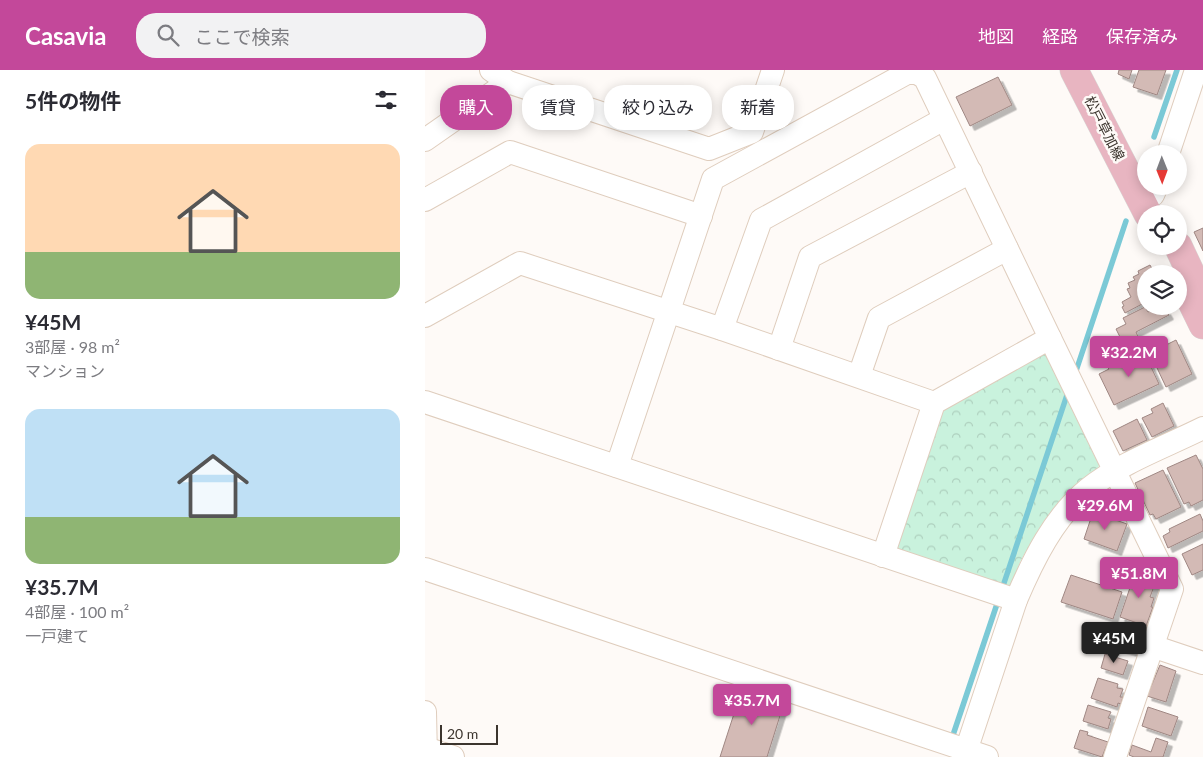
<!DOCTYPE html>
<html lang="ja">
<head>
<meta charset="utf-8">
<style>
	body { margin:0; font-family:Lato,"Noto Sans JP",sans-serif; background:#f2f2f3; color:#2b2b33; height:100vh; display:flex; flex-direction:column; font-size:19px; white-space:nowrap }
	* { box-sizing:border-box; margin:0 }
	p { font-size:16px; color:#7c7c81 }
	.icon { flex:none; width:28px; height:28px; fill:none; stroke:currentColor; stroke-width:2; stroke-linecap:round; stroke-linejoin:round }
	.map { position:relative; flex:1; overflow:hidden }
	.side { display:flex; flex-direction:column; background:#fff; width:425px }
	.side>* { flex:none }
	.top-card { position:absolute; left:15px; top:15px; width:475px; height:45px; display:flex; gap:10px }
	.needle { width:32px; rotate:179deg }
	.buttons { position:absolute; left:712px; top:75px; display:grid; gap:10px }
	.buttons a { display:grid; place-items:center; width:50px; height:50px; border-radius:50%; background:#fff; box-shadow:0 2px 12px #0003; font-size:25px }
	.scale { position:absolute; left:15px; bottom:12px; width:58px; box-sizing:border-box; padding-left:5px; border:2px solid #3c352e; border-top:0; font-size:14px; line-height:18px; white-space:nowrap; color:#3c352e; -webkit-text-stroke:4px #fefaf7; paint-order:stroke }
	.price { position:absolute; translate:-50% -42px; padding:0 11px; border-radius:5px; background:#c3489a; color:#fff; font-size:16px; line-height:32px; filter:drop-shadow(0 1px 2px #0008) }
	.price::after { content:''; position:absolute; left:50%; top:30px; width:15px; height:11px; margin-left:-8px; background:inherit; clip-path:polygon(0 0,100% 0,50% 100%) }
	.price.selected { background:#222; color:#fff }
	ul { padding:0; list-style:none }
	li { display:grid; align-content:center; gap:10px; height:265px; padding:0 25px }
	li span { display:grid; place-items:center; height:155px; border-radius:15px; color:#555 }
	li>.icon { margin-inline-start:auto }
	span .icon { width:90px; height:90px; fill:#fffc; stroke-width:1 }
	li b { font-size:21px }
	h2 { display:flex; justify-content:space-between; align-items:center; height:60px; padding:0 25px; font-size:21px }
	.pill { padding:0 18px; border-radius:20px; background:#fff; box-shadow:0 2px 12px #0003; font-size:18px; line-height:45px }
	.pill.selected { background:#c3489a; color:#fff }
	header { display:flex; align-items:center; gap:30px; box-sizing:border-box; height:70px; padding:0 25px; background:#c3489a; color:#fff }
	header strong { font-size:24px }
	nav { display:flex; gap:28px; margin-inline-start:auto; font-size:18px }
	.search { width:350px; height:45px; background:#f2f2f3; display:flex; align-items:center; gap:12px; box-sizing:border-box; padding:0 18px; border-radius:20px; color:#7c7c81; font-size:19px }
	main { display:flex; flex:1; min-height:0 }
	.map>svg:first-child { display:block }
</style>
</head>
<body>
<header>
<strong>Casavia</strong>
<div class="search"><svg class="icon" aria-label="search" viewBox="0 0 24 24"><circle cx="10" cy="10" r="6"/><path d="M15 15l6 6"/></svg>ここで検索</div>
<nav><a>地図</a><a>経路</a><a>保存済み</a></nav>
</header>
<main>
<section class="side">
<h2>5件の物件<svg class="icon" aria-label="filters" viewBox="0 0 24 24"><path d="M4 7h16M4 17h16"/><circle cx="9" cy="7" r="2"/><circle cx="15" cy="17" r="2"/></svg></h2>
<ul>
<li><span style="background:linear-gradient(#ffd9b3 70%,#8fb573 0)"><svg class="icon" aria-label="home" viewBox="0 0 24 24"><path d="M3 11l9-7 9 7M6 9v11h12V9"/></svg></span><div><b>¥45M</b><p>3部屋 · 98 m²</p><p>マンション</p></div></li>
<li><span style="background:linear-gradient(#bfe0f5 70%,#8fb573 0)"><svg class="icon" aria-label="home" viewBox="0 0 24 24"><path d="M3 11l9-7 9 7M6 9v11h12V9"/></svg></span><div><b>¥35.7M</b><p>4部屋 · 100 m²</p><p>一戸建て</p></div></li>
</ul>
</section>
<div class="map">
<svg width="778" height="687" viewBox="0 0 778 687">
	<defs>
		<pattern id="park-crowns" width="20" height="18" patternUnits="userSpaceOnUse" patternTransform="scale(1.25)"><rect width="20" height="18" fill="#c9f2dd"/><path d="M2 6a3 3 0 1 1 6 0M12 15a3 3 0 1 1 6 0" fill="none" stroke="#aed0be"/></pattern>
		<filter id="shadow"><feDropShadow dx="4.5" dy="4.5" stdDeviation="0" flood-color="#0004"/></filter>
	</defs>
	<rect width="100%" height="100%" fill="#fefaf7"/>
	<polygon fill="url(#park-crowns)" points="617,283 626,285 675,389 673,400 638,428 614,460 596,490 586,515 579,518 475,484 471,476 515,343 522,337"/>
	<g fill="none" stroke-linecap="round" stroke-linejoin="round">
		<g stroke="#7bc9d6" stroke-width="5.5">
			<polyline points="729,67 752,0"/>
			<polyline points="650,304 701,151"/>
			<polyline points="577,519 643,322"/>
			<polyline points="526,671 574,528"/>
		</g>
	</g>
	<g fill="#d3bab5" stroke="#9f8783" filter="url(#shadow)">
		<polygon points="694,0 707,0 704,9 693,4"/>
		<polygon points="714,0 741,0 732,25 708,17"/>
		<polygon points="573,7 587,35 545,56 531,27"/>
		<polygon points="778,158 778,181 769,162"/>
		<polygon points="725,195 730,204 721,204 721,232 700,243 697,237 699,236 697,232 706,227 702,219 705,218 703,213 710,210 708,207 714,204 713,201"/>
		<polygon points="735,236 737,236 739,241 741,240 744,245 711,262 714,269 685,283 683,279 686,278 683,273 695,267 691,259 701,254 698,248 720,237 723,242"/>
		<polygon points="751,270 767,304 741,317 725,283"/>
		<polygon points="719,282 734,314 689,335 674,304 684,299 682,297 708,285 710,287"/>
		<polygon points="738,333 749,356 727,367 717,348 728,343 726,339"/>
		<polygon points="712,349 722,370 698,381 688,361"/>
		<polygon points="771,385 778,399 778,430 766,436 764,432 759,434 742,398"/>
		<polygon points="738,400 756,437 731,449 728,444 725,445 710,413"/>
		<polygon points="668,442 702,454 692,481 659,469"/>
		<polygon points="775,444 778,451 778,461 743,478 738,466 745,462 744,459"/>
		<polygon points="778,474 778,500 767,505 757,484"/>
		<polygon points="712,497 724,501 721,511 730,514 725,527 729,528 726,537 728,537 721,556 695,547"/>
		<polygon points="646,505 697,522 688,549 636,532"/>
		<polygon points="692,554 719,563 712,583 684,575"/>
		<polygon points="680,584 703,591 698,605 676,598"/>
		<polygon points="735,595 751,601 741,632 722,626"/>
		<polygon points="673,608 693,614 692,618 698,619 695,627 698,627 696,634 693,633 692,637 666,628"/>
		<polygon points="317,619 359,633 342,687 295,687"/>
		<polygon points="663,635 686,642 683,648 686,649 683,659 658,651"/>
		<polygon points="723,637 753,647 746,666 717,656"/>
		<polygon points="655,660 663,662 662,665 683,672 677,687 649,678"/>
		<polygon points="731,668 743,672 738,687 709,687 704,685 707,675 726,682"/>
	</g>
	<g fill="none" stroke-linecap="round" stroke-linejoin="round">
		<defs>
			<g id="minor">
				<polyline points="66,0 83,12 284,79 327,62 348,0"/>
				<polyline points="0,70 83,12"/>
				<polyline points="743,84 771,0"/>
				<polyline points="0,130 85,82 276,146"/>
				<polyline points="717,131 728,125 732,116"/>
				<polyline points="0,246 95,193 297,259 509,333"/>
				<polyline points="297,259 336,150 519,49"/>
				<polyline points="625,268 747,519 690,687"/>
				<polyline points="354,279 385,187 546,102"/>
				<polyline points="434,306 454,248 582,179"/>
				<polyline points="0,332 591,530"/>
				<polyline points="192,396 288,109 482,3 492,3 500,8 625,268 509,333 458,486"/>
				<polyline points="0,499 562,687"/>
				<polyline points="727,576 778,593"/>
				<polyline points="0,642 1,687"/>
				<polyline points="0,678 28,687"/>
				<path d="M539,687L591,530C608,490 629,447 663,419C697,392 740,377 778,358"/>
			</g>
			<g id="primary">
				<polyline points="649,0 723,144"/>
				<polyline points="753,176 778,229"/>
				<polyline points="758,214 778,255"/>
			</g>
		</defs>
		<use href="#minor" stroke="#dfcdbd" stroke-width="24"/>
		<use href="#primary" stroke="#d8d7d5" stroke-width="29"/>
		<use href="#minor" stroke="#fff" stroke-width="22"/>
		<use href="#primary" stroke="#e8b5c1" stroke-width="28"/>
	</g>
	<g text-anchor="middle" dominant-baseline="central" stroke-width="5" stroke-linejoin="round" paint-order="stroke">
		<g font-size="14" fill="#3c352e" stroke="#fefaf7">
			<text transform="translate(680 58) rotate(63)">松戸草加線</text>
		</g>
	</g>
</svg>
<div class="buttons">
<a><svg class="needle" viewBox="-14 -14 28 28"><path d="M0-13l5 13h-10z" fill="#e53935"/><path d="M0 13l5-13h-10z" fill="#7c7c81"/></svg></a>
<a><svg class="icon" aria-label="locate" viewBox="0 0 24 24"><circle cx="12" cy="12" r="6"/><path d="M12 2v4M12 18v4M2 12h4M18 12h4"/></svg></a>
<a><svg class="icon" aria-label="layers" viewBox="0 0 24 24"><path d="M12 4l9 5-9 5-9-5zM3 14l9 5 9-5"/></svg></a>
</div>
<div class="scale">20 m</div>
<b class="price" style="left:704px;top:308px">¥32.2M</b>
<b class="price" style="left:680px;top:461px">¥29.6M</b>
<b class="price" style="left:714px;top:529px">¥51.8M</b>
<b class="price selected" style="left:689px;top:594px">¥45M</b>
<b class="price" style="left:327px;top:656px">¥35.7M</b>
<div class="top-card">
<a class="pill selected">購入</a>
<a class="pill">賃貸</a>
<a class="pill">絞り込み</a>
<a class="pill">新着</a>
</div>
</div>
</main>
</body>
</html>
